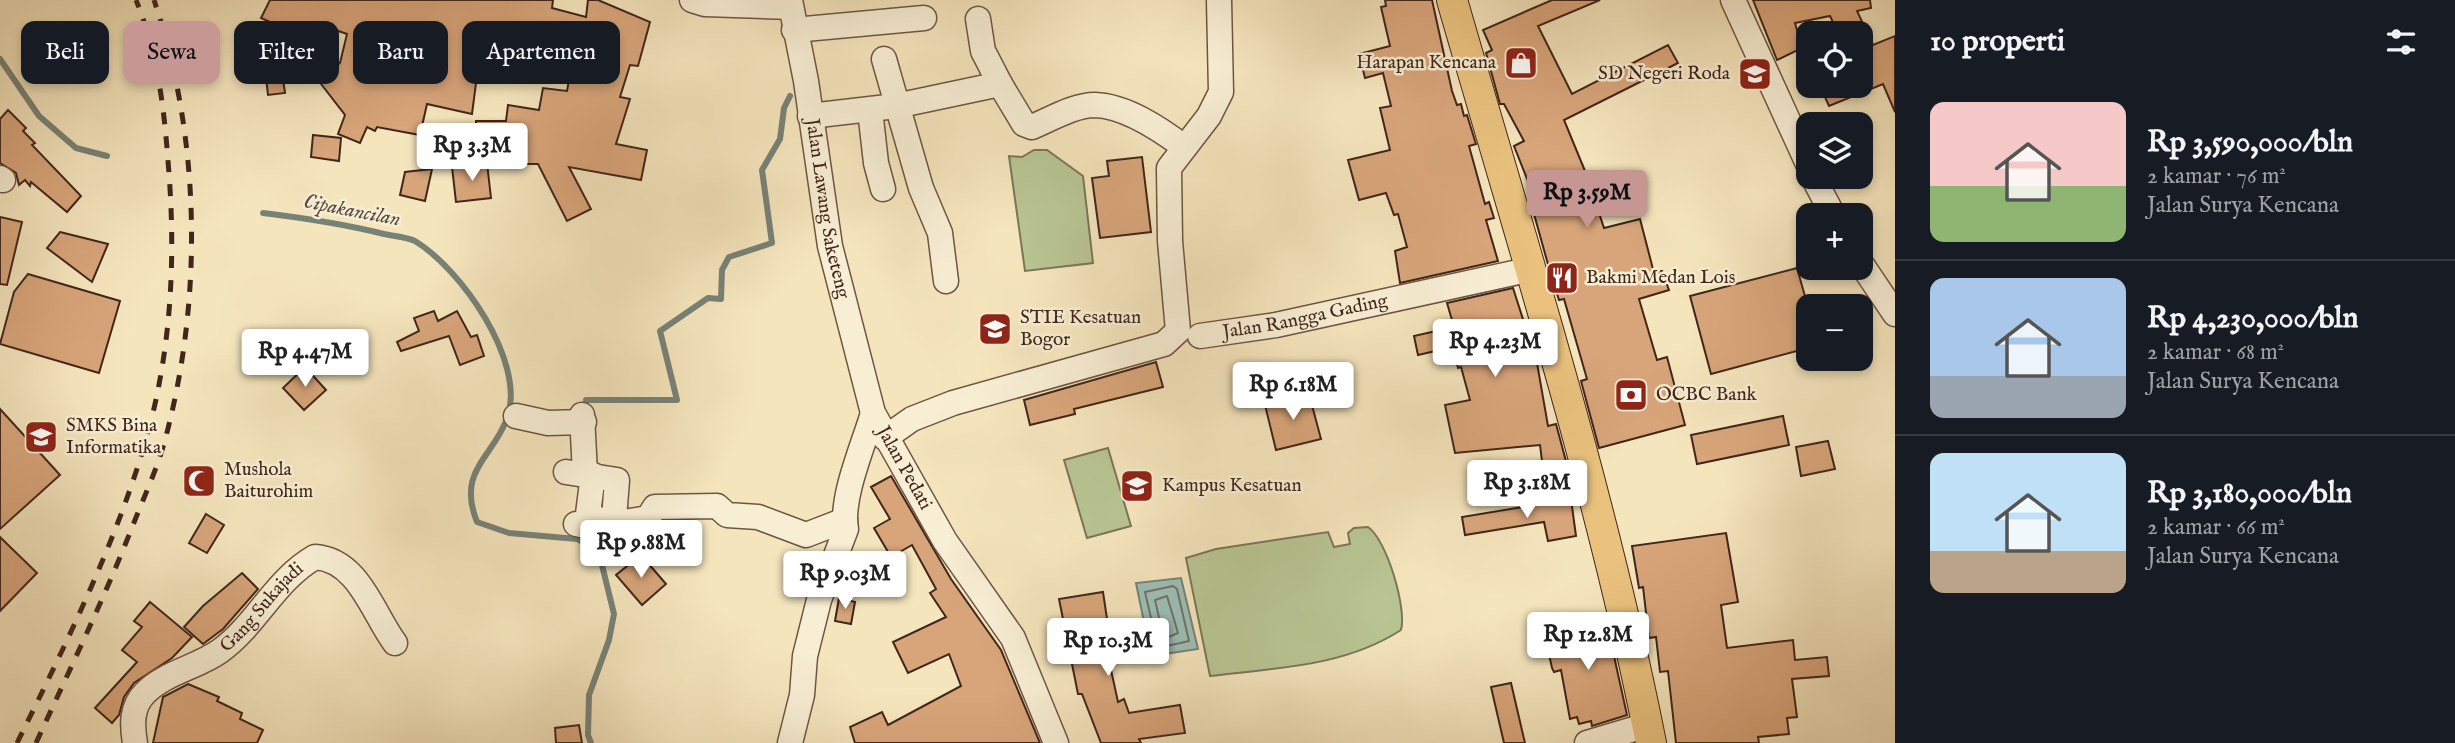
<!DOCTYPE html>
<html lang="id">
<head>
<meta charset="utf-8">
<style>
	body { margin:0; font-family:"IM FELL English",serif; background:#242831; color:#f1f3f6; height:100vh; display:flex; flex-direction:column; font-size:26px; white-space:nowrap }
	* { box-sizing:border-box; margin:0 }
	p { font-size:23px; color:#9ea1a6 }
	.icon { flex:none; width:38px; height:38px; fill:none; stroke:currentColor; stroke-width:2; stroke-linecap:round; stroke-linejoin:round }
	.map { position:relative; flex:1; overflow:hidden }
	.side { display:flex; flex-direction:column; background:#171b24; width:560px }
	.side>* { flex:none }
	.guide { position:absolute; left:21px; top:21px; width:665px; height:63px; display:flex; gap:14px }
	.fabs { position:absolute; left:1796px; top:21px; display:grid; gap:14px }
	.fabs a { display:grid; place-items:center; width:77px; height:77px; border-radius:14px; background:#171b24; box-shadow:0 4px 10px #0003; font-size:35px }
	.price { position:absolute; translate:-50% -60px; padding:0 16px; border-radius:7px; background:#fff; color:#222; font-size:23px; line-height:46px; filter:drop-shadow(0 2px 4px #0008) }
	.price::after { content:''; position:absolute; left:50%; top:42px; width:21px; height:16px; margin-left:-10px; background:inherit; clip-path:polygon(0 0,100% 0,50% 100%) }
	.price.current { background:#c59692; color:#111 }
	ul { padding:0; list-style:none }
	li { display:flex; align-items:center; gap:21px; height:175px; padding:0 35px }
	li+li { border-top:2px solid #363941 }
	li span { display:grid; place-items:center; flex:none; width:196px; height:140px; border-radius:14px; color:#555 }
	li>.icon { margin-inline-start:auto }
	span .icon { width:84px; height:84px; fill:#fffc; stroke-width:1 }
	li b { font-size:30px }
	h2 { display:flex; justify-content:space-between; align-items:center; height:84px; padding:0 35px; font-size:30px }
	.tag { padding:0 24px; border-radius:14px; background:#171b24; box-shadow:0 4px 10px #0003; font-size:24px; line-height:63px }
	.tag.current { background:#c59692; color:#111 }
	main { display:flex; flex:1; min-height:0 }
	.map>svg:first-child { display:block }
</style>
</head>
<body>
<main>
<div class="map">
<svg width="1895" height="743" viewBox="0 0 1895 743">
	<rect width="100%" height="100%" fill="#f5e5bd"/>
	<filter id="stains"><feTurbulence type="fractalNoise" baseFrequency=".00286" numOctaves="4"/><feColorMatrix values="0 0 0 0 .2 0 0 0 0 .09 0 0 0 0 .02 0 0 0 .5 -.17"/></filter>
	<radialGradient id="worn" r=".72"><stop offset=".6" stop-color="#630" stop-opacity="0"/><stop offset="1" stop-color="#630" stop-opacity=".3"/></radialGradient>
	<g fill="#b8c593" stroke="#7c7657" stroke-width="2">
		<polygon points="1034,150 1047,150 1083,176 1093,263 1025,271 1009,156 1022,157"/>
		<polygon points="1108,448 1131,526 1087,538 1064,460"/>
		<path d="M1368,527C1387,540 1407,609 1401,630C1344,667 1275,668 1210,676L1186,558L1216,549L1328,532L1334,547L1350,544L1348,533L1354,528Z"/>
	</g>
	<polygon fill="#9cbfb5" stroke="#778277" stroke-width="2" points="1181,578 1198,649 1151,656 1136,583"/>
	<g fill="none" stroke-linecap="round" stroke-linejoin="round">
		<g stroke="#6e7268" stroke-width="2">
			<polygon points="1173,586 1177,589 1189,641 1158,648 1145,592"/>
			<polygon points="1167,596 1178,633 1166,638 1163,635 1155,600"/>
		</g>
		<g stroke="#778277" stroke-width="6">
			<polyline points="0,59 39,116 76,148 107,156"/>
			<path d="M263,213C304,218 344,224 384,234C393,236 407,237 415,241C461,269 525,360 508,416C494,458 456,469 477,522L509,533L577,539L595,549L601,561L614,614L609,640L589,695L588,735L591,743"/>
			<polyline points="586,400 677,400 660,331 708,298 721,299 722,270 729,257 772,243 762,170 780,139 784,108 790,96"/>
		</g>
	</g>
	<g fill="#d8a57a" stroke="#40261b" stroke-width="2">
		<polygon points="270,0 553,0 552,8 586,17 588,0 598,0 650,22 638,66 630,65 620,97 630,99 616,144 647,150 641,180 569,167 591,209 567,221 538,164 522,164 522,156 476,156 476,121 506,121 508,105 539,110 543,88 567,91 573,58 537,49 535,66 479,60 472,114 427,104 420,135 377,127 375,131 367,127 360,143 338,134 345,115 318,80 340,63 347,34 315,23 308,41 286,33 288,30 261,18"/>
		<polygon points="1385,0 1432,0 1452,91 1457,105 1461,104 1464,116 1467,115 1475,141 1476,144 1469,146 1485,204 1489,202 1494,218 1486,220 1498,261 1400,283 1395,251 1407,247 1398,214 1394,215 1386,193 1359,200 1348,160 1390,150 1380,108 1391,106 1383,73 1365,78 1359,54 1390,46 1381,7 1386,6"/>
		<polygon points="1552,0 1600,0 1538,26 1572,94 1668,45 1678,63 1564,120 1585,171 1577,174 1588,203 1595,201 1604,228 1640,219 1654,273 1662,271 1669,290 1639,299 1657,360 1667,357 1685,425 1599,448 1581,381 1587,379 1564,299 1559,300 1549,268 1529,196 1533,194 1514,146 1524,141 1504,104 1500,104 1486,53 1492,50 1483,30"/>
		<polygon points="1753,0 1870,0 1871,8 1857,11 1873,45 1895,36 1895,112 1883,84 1829,106 1820,86 1860,86 1860,33 1838,33 1830,16 1795,23 1802,48 1777,60"/>
		<polygon points="280,58 285,93 268,95 264,60"/>
		<polygon points="8,110 26,128 23,131 35,143 32,145 81,196 67,212 31,182 30,186 25,180 19,185 16,173 0,163 0,119"/>
		<polygon points="313,135 341,138 339,161 311,157"/>
		<polygon points="1142,157 1151,232 1100,238 1092,178 1109,176 1107,161"/>
		<polygon points="487,163 491,198 456,202 452,167"/>
		<polygon points="432,169 425,201 400,195 405,172"/>
		<polygon points="0,217 22,222 7,285 0,284"/>
		<polygon points="60,232 108,244 92,282 47,248"/>
		<polygon points="1797,268 1808,307 1808,348 1711,374 1690,296"/>
		<polygon points="28,274 120,301 99,373 0,344 14,292"/>
		<polygon points="1513,288 1537,363 1548,426 1556,424 1567,465 1543,469 1540,445 1455,453 1445,405 1470,400 1461,367 1458,368 1453,347 1418,355 1414,336 1454,327 1447,303"/>
		<polygon points="434,311 438,321 457,311 471,337 477,335 484,356 460,365 449,336 401,351 397,342 419,331 414,318"/>
		<polygon points="1156,362 1163,387 1074,409 1075,414 1030,425 1024,400"/>
		<polygon points="305,367 326,390 304,410 283,388"/>
		<polygon points="1309,394 1321,439 1276,450 1265,405"/>
		<polygon points="0,409 60,475 0,529"/>
		<polygon points="1783,416 1789,445 1697,464 1691,435"/>
		<polygon points="1828,441 1835,469 1801,476 1796,447"/>
		<polygon points="193,470 211,478 205,493 186,485"/>
		<polygon points="891,476 951,579 1001,650 1040,743 855,743 850,727 882,712 888,725 961,686 949,654 908,673 893,642 946,617 930,593 936,589 912,545 891,557 874,528 890,519 871,487"/>
		<polygon points="1571,499 1576,536 1548,541 1544,522 1465,535 1462,517"/>
		<polygon points="206,514 224,525 207,553 189,543"/>
		<polygon points="1726,533 1738,602 1721,605 1727,648 1793,640 1795,660 1827,657 1829,676 1792,679 1797,717 1787,718 1789,734 1758,737 1759,743 1676,743 1668,671 1660,672 1656,637 1649,638 1643,587 1639,588 1632,546"/>
		<polygon points="0,537 37,573 0,611"/>
		<polygon points="641,555 666,584 642,605 616,575"/>
		<polygon points="242,573 258,589 223,629 203,644 184,627 203,606"/>
		<polygon points="1103,592 1109,632 1103,633 1118,702 1124,699 1129,713 1180,705 1185,733 1139,739 1141,743 1101,743 1082,694 1078,694 1059,599"/>
		<polygon points="839,598 855,602 851,624 835,621"/>
		<polygon points="150,602 192,637 172,658 134,683 124,697 119,715 112,723 95,708 137,662 122,650 142,627 134,621"/>
		<polygon points="1606,620 1627,715 1592,726 1591,721 1579,724 1577,717 1570,719 1561,670 1554,672 1552,668 1544,632"/>
		<polygon points="1511,683 1521,726 1525,743 1504,743 1491,687"/>
		<polygon points="188,684 219,697 217,701 242,713 240,719 263,730 257,743 153,743 163,697"/>
		<polygon points="579,725 582,743 556,743 555,728"/>
	</g>
	<g fill="none" stroke-linecap="round" stroke-linejoin="round">
		<defs>
			<g id="minor">
				<polyline points="692,0 705,4 791,7"/>
				<path id="s1" d="M790,0L806,81L830,246L873,413L945,541L1013,638L1056,743"/>
				<polyline points="1733,0 1808,164"/>
				<polyline points="794,30 924,18"/>
				<polyline points="884,59 921,188 940,233 946,281"/>
				<path d="M1000,84L1024,124L1032,127C1051,119 1074,105 1095,105C1126,106 1160,129 1184,147"/>
				<polyline points="870,110 876,163 883,189"/>
				<polyline points="810,116 896,106 1000,84 983,51 978,19"/>
				<polyline points="1813,177 1833,215"/>
				<polyline points="0,178 3,180"/>
				<polyline points="1860,262 1895,314"/>
				<path id="s2" d="M1200,336L1276,325L1532,269"/>
				<polyline points="582,415 585,474"/>
				<polyline points="516,416 548,423 584,422"/>
				<polyline points="885,438 912,419 953,403 1164,344 1178,331 1170,241 1169,168 1209,116 1221,92 1219,0"/>
				<polyline points="566,472 617,480 614,519 618,523 648,518 655,507 717,506 727,515 758,517 806,535 845,520"/>
				<polyline points="576,524 595,528 600,520 588,514 593,475"/>
				<path id="s3" d="M135,743C132,725 131,707 145,693C164,673 198,667 220,651C257,624 275,580 315,557C359,560 373,614 395,643"/>
				<path d="M790,743L802,695L805,656L819,600L846,529C840,498 864,444 873,413"/>
				<polyline points="1587,743 1634,729 1646,722"/>
			</g>
			<path id="major" d="M1452,0C1523,247 1601,491 1651,743"/>
		</defs>
		<use href="#minor" stroke="#6d5644" stroke-width="27"/>
		<use href="#major" stroke="#40261b" stroke-width="32"/>
		<use href="#minor" stroke="#f8eed4" stroke-width="24"/>
		<use href="#major" stroke="#eac27e" stroke-width="30"/>
		<g stroke="#40261b" stroke-width="5" stroke-dasharray="12 12" stroke-linecap="butt">
			<path d="M17,743C68,640 130,515 155,404C173,323 175,242 168,161C164,106 157,51 136,0"/>
			<path d="M36,743C69,671 104,599 133,525C144,497 157,469 165,440C203,299 201,139 154,0"/>
		</g>
	</g>
	<defs>
		<symbol id="shop-square" viewBox="-11 -11 22 22"><rect x="-9" y="-9" width="18" height="18" rx="4" fill="#8f2418" stroke="#f8eed4"/><path d="M-5-2.5h2.3a2.7 3.5 0 0 1 5.4 0H5L5.5 6h-11ZM-1.5-2.5h3a1.5 2.3 0 0 0-3 0Z" fill="#fff"/></symbol>
		<symbol id="school-square" viewBox="-11 -11 22 22"><rect x="-9" y="-9" width="18" height="18" rx="4" fill="#8f2418" stroke="#f8eed4"/><path d="M0-5L7-2L0 1L-7-2ZM-4 1L0 2.5L4 1V4Q0 6-4 4Z" fill="#fff"/></symbol>
		<symbol id="restaurant-square" viewBox="-11 -11 22 22"><rect x="-9" y="-9" width="18" height="18" rx="4" fill="#8f2418" stroke="#f8eed4"/><path d="M-5-6h1v4h1v-4h1v4h1v-4h1v5L-1.5 .5V6h-2V.5L-5-1ZM5-6V6H3V1.5H1.5Q1.5-4 5-6Z" fill="#fff"/></symbol>
		<symbol id="university-square" viewBox="-11 -11 22 22"><rect x="-9" y="-9" width="18" height="18" rx="4" fill="#8f2418" stroke="#f8eed4"/><path d="M0-5L7-2L0 1L-7-2ZM-4 1L0 2.5L4 1V4Q0 6-4 4Z" fill="#fff"/></symbol>
		<symbol id="bank-square" viewBox="-11 -11 22 22"><rect x="-9" y="-9" width="18" height="18" rx="4" fill="#8f2418" stroke="#f8eed4"/><path d="M-6-4H6V4H-6ZM0-2.3a2.3 2.3 0 1 0 0 4.6a2.3 2.3 0 1 0 0-4.6Z" fill="#fff"/></symbol>
		<symbol id="mosque-square" viewBox="-11 -11 22 22"><rect x="-9" y="-9" width="18" height="18" rx="4" fill="#8f2418" stroke="#f8eed4"/><path d="M3.5-4.9A6 6 0 1 0 3.5 4.9A5 5 0 1 1 3.5-4.9Z" fill="#fff"/></symbol>
	</defs>
	<g fill-rule="evenodd">
		<use href="#shop-square" x="1502" y="44" width="38" height="38"/>
		<use href="#school-square" x="1736" y="55" width="38" height="38"/>
		<use href="#restaurant-square" x="1543" y="259" width="38" height="38"/>
		<use href="#university-square" x="976" y="310" width="38" height="38"/>
		<use href="#bank-square" x="1612" y="376" width="38" height="38"/>
		<use href="#school-square" x="22" y="418" width="38" height="38"/>
		<use href="#mosque-square" x="180" y="462" width="38" height="38"/>
		<use href="#university-square" x="1118" y="467" width="38" height="38"/>
	</g>
	<g text-anchor="middle" dominant-baseline="central" stroke-width="5" stroke-linejoin="round" paint-order="stroke">
		<g font-size="19" fill="#40261b" stroke="#f8eed4" text-anchor="start">
			<text x="1496" y="63" text-anchor="end">Harapan Kencana</text>
			<text x="1730" y="74" text-anchor="end">SD Negeri Roda</text>
			<text x="1586" y="278">Bakmi Medan Lois</text>
			<text x="1020" y="318">STIE Kesatuan<tspan x="1020" dy="22">Bogor</tspan></text>
			<text x="1656" y="395">OCBC Bank</text>
			<text x="66" y="426">SMKS Bina<tspan x="66" dy="22">Informatika</tspan></text>
			<text x="224" y="470">Mushola<tspan x="224" dy="22">Baiturohim</tspan></text>
			<text x="1162" y="486">Kampus Kesatuan</text>
		</g>
		<g font-size="19" fill="#40261b" stroke="#f8eed4">
			<text stroke="none"><textPath href="#s1" startOffset="212">Jalan Lawang Saketeng</textPath></text>
			<text stroke="none"><textPath href="#s2" startOffset="107">Jalan Rangga Gading</textPath></text>
			<text stroke="none"><textPath href="#s1" startOffset="485">Jalan Pedati</textPath></text>
			<text stroke="none"><textPath href="#s3" startOffset="200">Gang Sukajadi</textPath></text>
		</g>
		<g font-size="21" font-style="italic" fill="#574c42" stroke="#f8eed4">
			<text transform="translate(352 211) rotate(11)">Cipakancilan</text>
		</g>
	</g>
	<rect width="100%" height="100%" filter="url(#stains)"/>
	<rect width="100%" height="100%" fill="url(#worn)"/>
</svg>
<div class="fabs">
<a><svg class="icon" aria-label="locate" viewBox="0 0 24 24"><circle cx="12" cy="12" r="6"/><path d="M12 2v4M12 18v4M2 12h4M18 12h4"/></svg></a>
<a><svg class="icon" aria-label="layers" viewBox="0 0 24 24"><path d="M12 4l9 5-9 5-9-5zM3 14l9 5 9-5"/></svg></a>
<a>+</a>
<a>−</a>
</div>
<b class="price" style="left:472px;top:183px">Rp 3.3M</b>
<b class="price current" style="left:1587px;top:230px">Rp 3.59M</b>
<b class="price" style="left:1495px;top:379px">Rp 4.23M</b>
<b class="price" style="left:305px;top:389px">Rp 4.47M</b>
<b class="price" style="left:1293px;top:422px">Rp 6.18M</b>
<b class="price" style="left:1527px;top:520px">Rp 3.18M</b>
<b class="price" style="left:641px;top:580px">Rp 9.88M</b>
<b class="price" style="left:845px;top:611px">Rp 9.03M</b>
<b class="price" style="left:1588px;top:672px">Rp 12.8M</b>
<b class="price" style="left:1108px;top:678px">Rp 10.3M</b>
<div class="guide">
<a class="tag">Beli</a>
<a class="tag current">Sewa</a>
<a class="tag">Filter</a>
<a class="tag">Baru</a>
<a class="tag">Apartemen</a>
</div>
</div>
<section class="side">
<h2>10 properti<svg class="icon" aria-label="filters" viewBox="0 0 24 24"><path d="M4 7h16M4 17h16"/><circle cx="9" cy="7" r="2"/><circle cx="15" cy="17" r="2"/></svg></h2>
<ul>
<li><span style="background:linear-gradient(#f6c9c9 60%,#8fb573 0)"><svg class="icon" aria-label="home" viewBox="0 0 24 24"><path d="M3 11l9-7 9 7M6 9v11h12V9"/></svg></span><div><b>Rp 3,590,000/bln</b><p>2 kamar · 76 m²</p><p>Jalan Surya Kencana</p></div></li>
<li><span style="background:linear-gradient(#a9c7e8 70%,#9aa5b1 0)"><svg class="icon" aria-label="home" viewBox="0 0 24 24"><path d="M3 11l9-7 9 7M6 9v11h12V9"/></svg></span><div><b>Rp 4,230,000/bln</b><p>2 kamar · 68 m²</p><p>Jalan Surya Kencana</p></div></li>
<li><span style="background:linear-gradient(#bfe0f5 70%,#b9a48a 0)"><svg class="icon" aria-label="home" viewBox="0 0 24 24"><path d="M3 11l9-7 9 7M6 9v11h12V9"/></svg></span><div><b>Rp 3,180,000/bln</b><p>2 kamar · 66 m²</p><p>Jalan Surya Kencana</p></div></li>
</ul>
</section>
</main>
</body>
</html>
